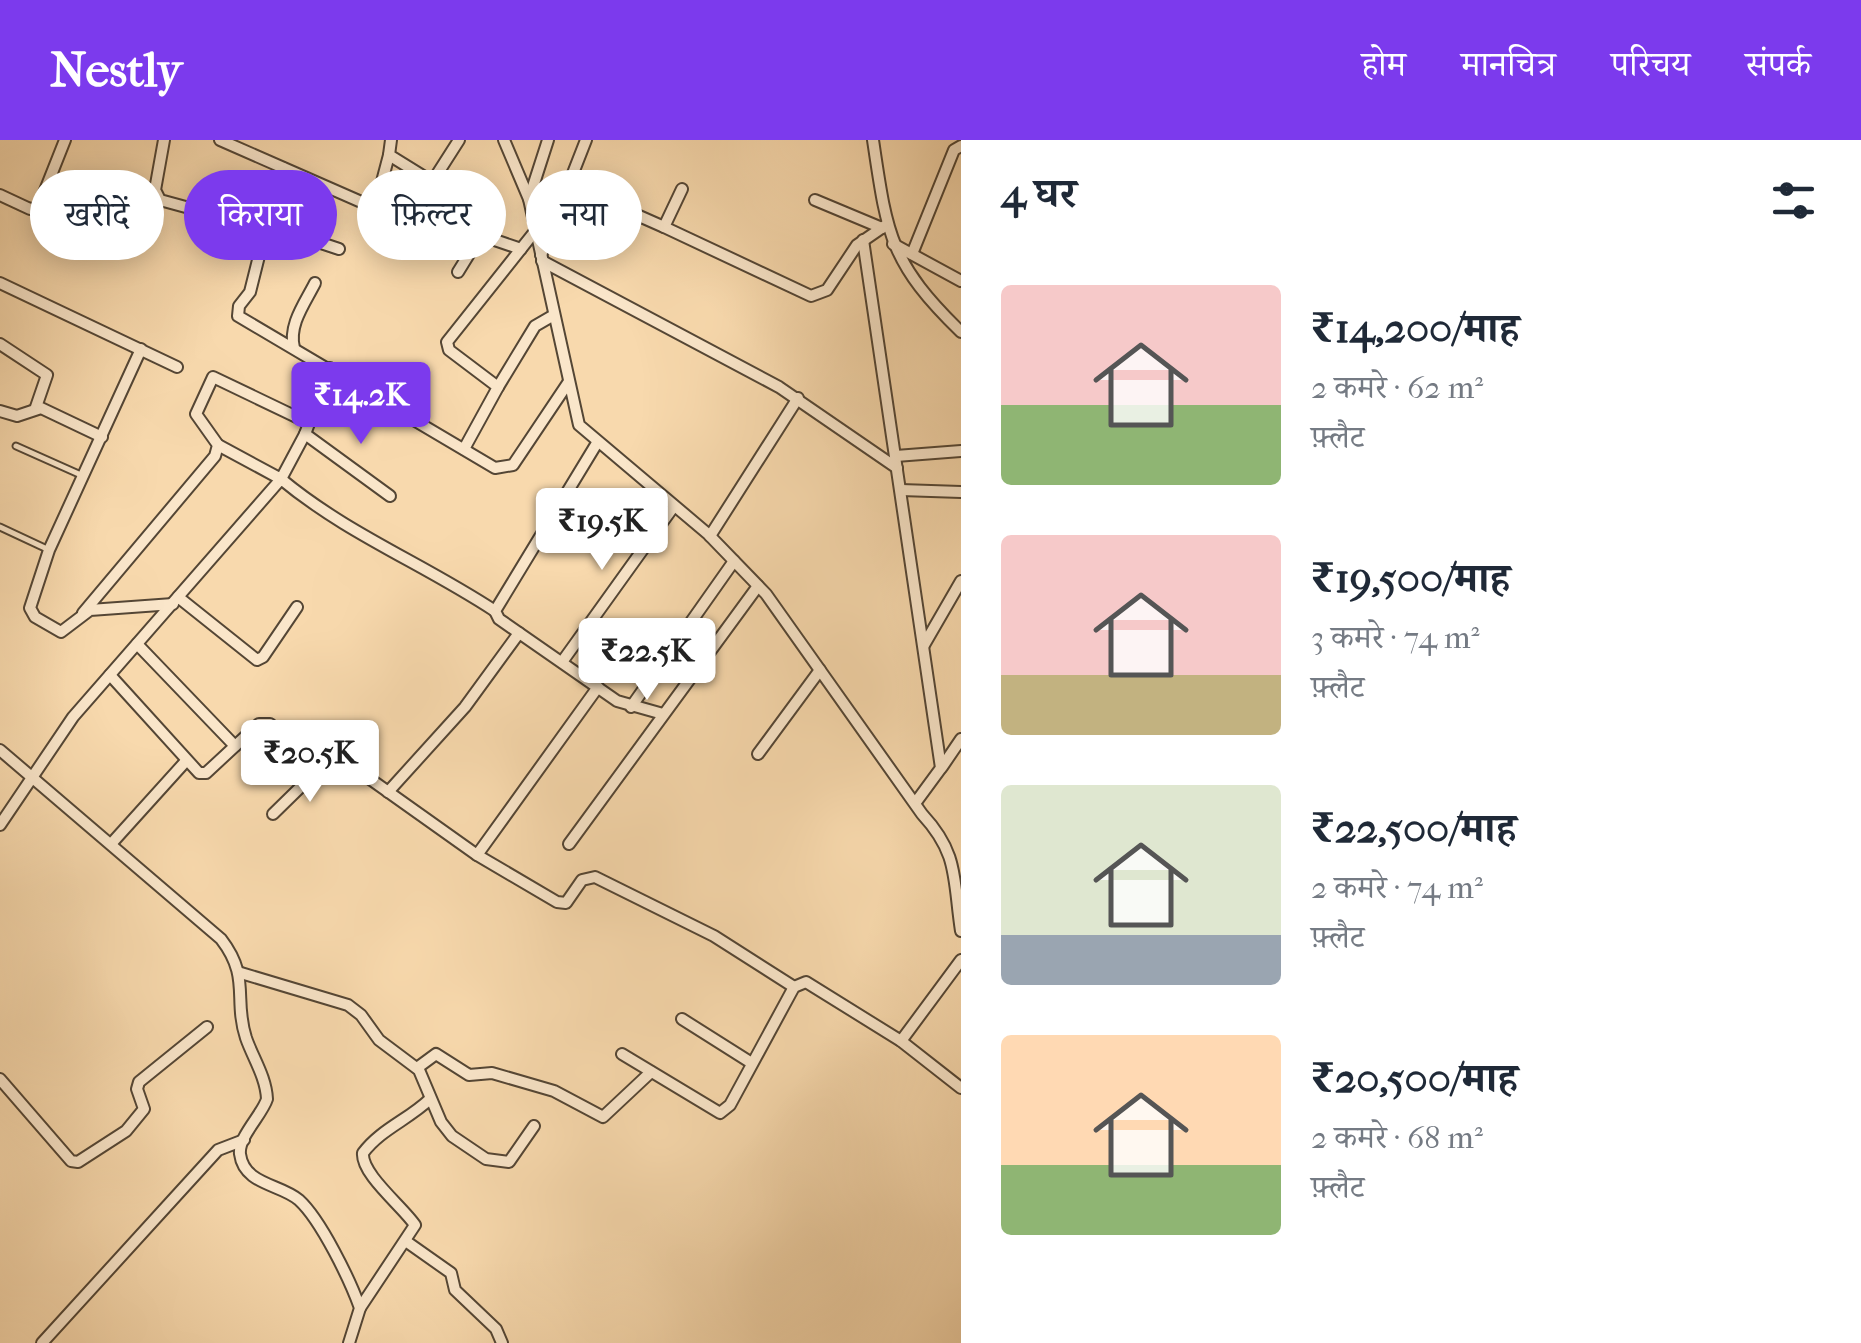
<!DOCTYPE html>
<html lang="hi">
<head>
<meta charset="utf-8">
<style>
	body { margin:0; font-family:"IM FELL French Canon","Noto Serif Devanagari",serif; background:#f2f2f3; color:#1f2937; height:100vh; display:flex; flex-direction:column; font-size:38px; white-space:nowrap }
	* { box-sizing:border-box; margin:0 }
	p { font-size:32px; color:#747a83 }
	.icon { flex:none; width:55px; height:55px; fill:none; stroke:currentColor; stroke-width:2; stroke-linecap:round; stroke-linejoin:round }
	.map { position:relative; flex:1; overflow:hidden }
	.drawer { display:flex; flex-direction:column; background:#fff; width:900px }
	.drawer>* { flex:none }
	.guide { position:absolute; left:30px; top:30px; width:780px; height:90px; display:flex; gap:20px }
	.price { position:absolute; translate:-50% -85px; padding:0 22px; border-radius:10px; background:#fff; color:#222; font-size:32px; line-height:65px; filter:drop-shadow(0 2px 5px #0008) }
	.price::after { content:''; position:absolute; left:50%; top:60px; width:30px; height:22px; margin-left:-15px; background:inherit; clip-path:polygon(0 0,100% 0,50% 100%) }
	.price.on { background:#7c3aed; color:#fff }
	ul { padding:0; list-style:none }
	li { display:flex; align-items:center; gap:30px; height:250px; padding:0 40px }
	li span { display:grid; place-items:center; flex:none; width:280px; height:200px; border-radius:10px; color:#555 }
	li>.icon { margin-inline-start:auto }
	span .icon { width:120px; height:120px; fill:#fffc; stroke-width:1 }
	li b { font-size:42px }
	h2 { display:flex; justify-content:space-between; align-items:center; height:120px; padding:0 40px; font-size:42px }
	.pill { padding:0 35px; border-radius:45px; background:#fff; box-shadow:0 5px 25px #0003; font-size:35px; line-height:90px }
	.pill.on { background:#7c3aed; color:#fff }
	header { display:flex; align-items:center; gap:60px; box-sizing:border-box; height:140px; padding:0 50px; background:#7c3aed; color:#fff }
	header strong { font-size:48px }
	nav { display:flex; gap:55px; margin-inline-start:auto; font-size:35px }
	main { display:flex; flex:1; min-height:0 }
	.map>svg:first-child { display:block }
</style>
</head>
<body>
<header>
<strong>Nestly</strong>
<nav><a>होम</a><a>मानचित्र</a><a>परिचय</a><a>संपर्क</a></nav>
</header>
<main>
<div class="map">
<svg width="961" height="1203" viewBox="0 0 961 1203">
	<rect width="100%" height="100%" fill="#f8d9ad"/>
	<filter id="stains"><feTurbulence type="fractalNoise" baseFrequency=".002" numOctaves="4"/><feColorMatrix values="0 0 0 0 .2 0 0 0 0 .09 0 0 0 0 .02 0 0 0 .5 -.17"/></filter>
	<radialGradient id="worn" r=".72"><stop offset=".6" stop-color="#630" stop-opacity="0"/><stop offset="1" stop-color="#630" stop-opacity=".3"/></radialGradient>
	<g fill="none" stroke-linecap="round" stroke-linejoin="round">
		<defs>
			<g id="service">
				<polyline points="16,306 81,335"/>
				<polyline points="0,387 47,409"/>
			</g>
			<g id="minor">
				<polyline points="164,0 155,50 160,60 204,72 237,97 277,108 297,95 339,109"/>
				<polyline points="220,0 375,68 389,15"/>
				<polyline points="391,0 389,15 431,41"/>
				<path d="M504,0L529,59L579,285L708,394L766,454L922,674C959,714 953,738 961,791"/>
				<path d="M873,0C887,95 890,123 961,192"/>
				<polyline points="283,28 265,76 297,95"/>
				<polyline points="569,45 664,87"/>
				<polyline points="682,49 664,87 811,156 827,150 857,105 886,85"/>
				<polyline points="0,55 30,69 38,68 65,0"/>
				<polyline points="529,59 548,0"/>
				<polyline points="815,60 882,88"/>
				<polyline points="477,94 521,109"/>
				<polyline points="863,100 941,628 916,662"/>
				<polyline points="262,104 250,152 239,166 238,176 495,328 513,325 568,243"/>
				<polyline points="893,104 961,141"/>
				<polyline points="912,114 954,10 961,6"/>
				<polyline points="541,115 586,0"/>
				<polyline points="542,121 779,247 897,328"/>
				<polyline points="458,132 479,98 434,59 429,47 459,0"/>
				<polyline points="0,143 177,227"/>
				<polyline points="0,204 47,235 36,267"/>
				<path d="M294,208C288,185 305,163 315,143"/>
				<polyline points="141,209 49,410 30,468 35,477 61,492 90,470 173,464"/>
				<polyline points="498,247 535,186 554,175"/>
				<polyline points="0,271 17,276 41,268 102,297"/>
				<polyline points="305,294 390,356"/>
				<polyline points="597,303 495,471 499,479 617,561 663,574"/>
				<polyline points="218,305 281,339 305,294 330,228"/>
				<polyline points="464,309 498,247 449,210 447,202 536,90"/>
				<polyline points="896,316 961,311"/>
				<polyline points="901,350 961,352"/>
				<polyline points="710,396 798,258"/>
				<polyline points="178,457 257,520 263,517 297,467"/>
				<polyline points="83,473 215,316 218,305 196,274 213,237 309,283"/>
				<polyline points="137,504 235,606"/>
				<polyline points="924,505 961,441"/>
				<polyline points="562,522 674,366"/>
				<polyline points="110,535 199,633 206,633 259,584 270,584 330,637 363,634 477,715 557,762 566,763 582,740 595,737 714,796 794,847"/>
				<polyline points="631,567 734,421"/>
				<path d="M0,610L221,799C251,838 233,858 246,898C253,918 266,937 267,959C262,975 238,997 240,1014C244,1045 281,1044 299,1060C321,1080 350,1140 360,1168L349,1203"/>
				<polyline points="758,614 820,530"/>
				<polyline points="942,627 961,599"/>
				<polyline points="388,652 465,567 519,493"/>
				<polyline points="273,674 320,628"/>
				<path d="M0,685L73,577L281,339C347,394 424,424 495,471"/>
				<polyline points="111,704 186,621"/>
				<polyline points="569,704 758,446"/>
				<polyline points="477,715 598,547"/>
				<polyline points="241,833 348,865 361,875 379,900 419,930 441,982 452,996 486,1019 509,1022 534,986"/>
				<polyline points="682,879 750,922"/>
				<polyline points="901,901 961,820"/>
				<polyline points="622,914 720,973 730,965 794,847 806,842 901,901 961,948"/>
				<polyline points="417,928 436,914 469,935 492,933 554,951 603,977 651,932"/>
				<polyline points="0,939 71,1021 78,1022 126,991 144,969 137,949 139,942 207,887"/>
				<polyline points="407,1102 451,1133 455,1150 496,1189 502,1203"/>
				<path d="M360,1168L415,1085C403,1067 361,1034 363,1013C381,989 408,980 430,959"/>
				<polyline points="42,1203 218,1010 244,1000"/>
			</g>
		</defs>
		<use href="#service" stroke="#544635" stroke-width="9"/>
		<use href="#minor" stroke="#544635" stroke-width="14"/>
		<use href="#service" stroke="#fae6ca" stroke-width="5"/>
		<use href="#minor" stroke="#fae6ca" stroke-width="10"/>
	</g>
	<rect width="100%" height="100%" filter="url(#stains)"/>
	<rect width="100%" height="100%" fill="url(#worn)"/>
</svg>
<b class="price on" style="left:361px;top:307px">₹14.2K</b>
<b class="price" style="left:602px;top:433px">₹19.5K</b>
<b class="price" style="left:647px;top:563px">₹22.5K</b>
<b class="price" style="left:310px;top:665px">₹20.5K</b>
<div class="guide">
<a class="pill">खरीदें</a>
<a class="pill on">किराया</a>
<a class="pill">फ़िल्टर</a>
<a class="pill">नया</a>
</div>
</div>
<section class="drawer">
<h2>4 घर<svg class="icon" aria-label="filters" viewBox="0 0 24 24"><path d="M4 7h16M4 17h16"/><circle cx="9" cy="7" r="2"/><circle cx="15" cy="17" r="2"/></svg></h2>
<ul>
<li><span style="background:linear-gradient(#f6c9c9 60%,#8fb573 0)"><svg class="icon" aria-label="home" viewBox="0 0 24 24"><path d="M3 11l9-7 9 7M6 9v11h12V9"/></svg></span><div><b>₹14,200/माह</b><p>2 कमरे · 62 m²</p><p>फ़्लैट</p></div></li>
<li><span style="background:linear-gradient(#f6c9c9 70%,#c2b280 0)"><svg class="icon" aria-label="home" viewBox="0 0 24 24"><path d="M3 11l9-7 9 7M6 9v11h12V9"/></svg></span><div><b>₹19,500/माह</b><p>3 कमरे · 74 m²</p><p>फ़्लैट</p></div></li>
<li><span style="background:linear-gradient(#dfe7d0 75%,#9aa5b1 0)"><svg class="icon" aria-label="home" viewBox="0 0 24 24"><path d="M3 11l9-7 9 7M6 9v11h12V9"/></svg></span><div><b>₹22,500/माह</b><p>2 कमरे · 74 m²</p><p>फ़्लैट</p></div></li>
<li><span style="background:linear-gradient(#ffd9b3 65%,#8fb573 0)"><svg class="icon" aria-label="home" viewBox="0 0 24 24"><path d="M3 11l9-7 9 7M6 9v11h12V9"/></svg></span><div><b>₹20,500/माह</b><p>2 कमरे · 68 m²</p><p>फ़्लैट</p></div></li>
</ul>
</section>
</main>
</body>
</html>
